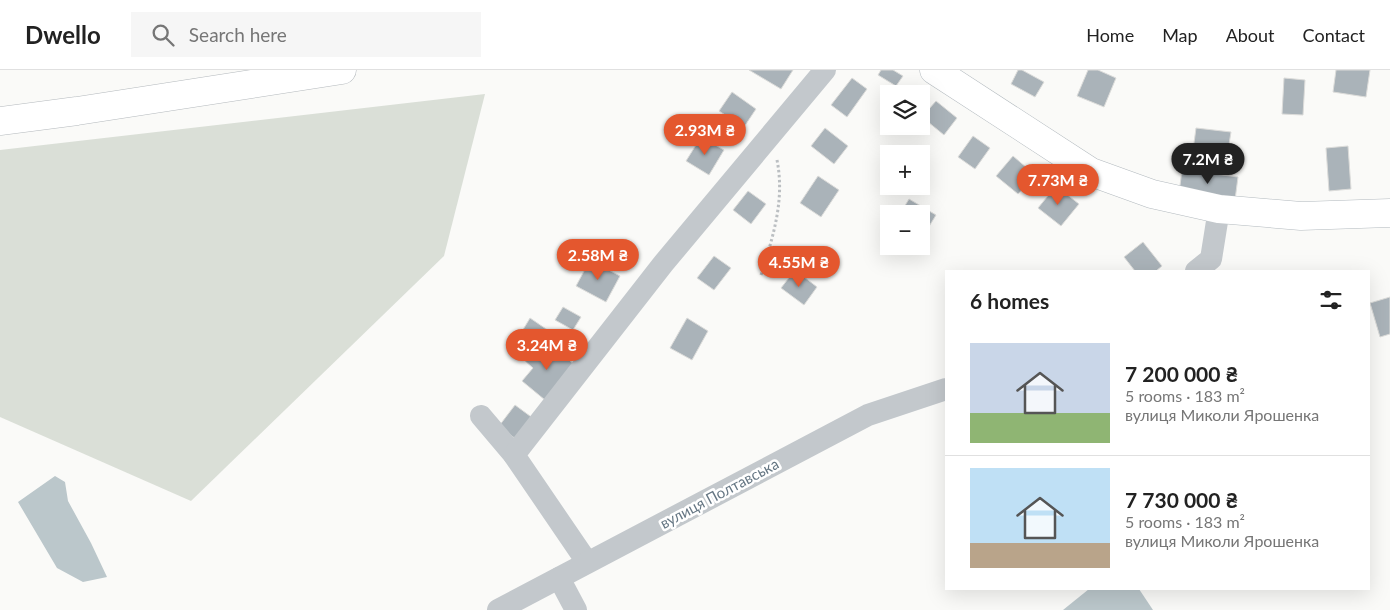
<!DOCTYPE html>
<html lang="en">
<head>
<meta charset="utf-8">
<style>
	body { margin:0; font-family:Lato,sans-serif; background:#f6f6f6; color:#222; height:100vh; display:flex; flex-direction:column; font-size:19px; white-space:nowrap }
	* { box-sizing:border-box; margin:0 }
	p { font-size:16px; color:#767676 }
	.icon { flex:none; width:28px; height:28px; fill:none; stroke:currentColor; stroke-width:2; stroke-linecap:round; stroke-linejoin:round }
	.map { position:relative; flex:1; overflow:hidden }
	.panel { position:absolute; left:945px; top:200px; width:425px; height:320px; display:flex; flex-direction:column; background:#fff; border-radius:0px; box-shadow:0 5px 20px #0002 }
	.panel>* { flex:none }
	.tools { position:absolute; left:880px; top:15px; display:grid; gap:10px }
	.tools a { display:grid; place-items:center; width:50px; height:50px; border-radius:0px; background:#fff; box-shadow:0 5px 20px #0002; font-size:25px }
	.price { position:absolute; translate:-50% -42px; padding:0 11px; border-radius:18px; background:#e4572e; color:#fff; font-size:16px; line-height:32px; filter:drop-shadow(0 1px 2px #0008) }
	.price::after { content:''; position:absolute; left:50%; top:30px; width:15px; height:11px; margin-left:-8px; background:inherit; clip-path:polygon(0 0,100% 0,50% 100%) }
	.price.selected { background:#222; color:#fff }
	ul { padding:0; list-style:none }
	li { display:flex; align-items:center; gap:15px; height:125px; padding:0 25px }
	li+li { border-top:1px solid #e0e0e0 }
	li span { display:grid; place-items:center; flex:none; width:140px; height:100px; border-radius:0px; color:#555 }
	li>.icon { margin-inline-start:auto }
	span .icon { width:60px; height:60px; fill:#fffc; stroke-width:1 }
	li b { font-size:21px }
	h2 { display:flex; justify-content:space-between; align-items:center; height:60px; padding:0 25px; font-size:21px }
	header { display:flex; align-items:center; gap:30px; box-sizing:border-box; height:70px; padding:0 25px; background:#fff; border-bottom:1px solid #e0e0e0 }
	header strong { font-size:24px }
	nav { display:flex; gap:28px; margin-inline-start:auto; font-size:18px }
	.search { width:350px; height:45px; background:#f6f6f6; display:flex; align-items:center; gap:12px; box-sizing:border-box; padding:0 18px; border-radius:0px; color:#767676; font-size:19px }
	.map>svg:first-child { display:block }
</style>
</head>
<body>
<header>
<strong>Dwello</strong>
<div class="search"><svg class="icon" aria-label="search" viewBox="0 0 24 24"><circle cx="10" cy="10" r="6"/><path d="M15 15l6 6"/></svg>Search here</div>
<nav><a>Home</a><a>Map</a><a>About</a><a>Contact</a></nav>
</header>
<div class="map">
<svg width="1390" height="540" viewBox="0 0 1390 540">
	<rect width="100%" height="100%" fill="#fafaf8"/>
	<polygon fill="#dadfd7" points="485,24 444,186 191,431 0,347 0,80"/>
	<g fill="#bbc7cb">
		<polygon points="55,406 65,412 68,431 91,473 107,507 83,512 57,498 18,432"/>
		<polygon points="1089,519 1139,519 1153,540 1063,540"/>
	</g>
	<g fill="#aab3b9" stroke="#dcdcda">
		<polygon points="749,0 793,0 781,19"/>
		<polygon points="881,0 893,0 903,6 896,16 878,5"/>
		<polygon points="1018,0 1022,0 1044,12 1035,27 1011,14"/>
		<polygon points="1088,0 1098,0 1116,8 1104,37 1077,26"/>
		<polygon points="1336,0 1370,0 1366,27 1333,22"/>
		<polygon points="852,8 867,19 847,47 831,35"/>
		<polygon points="1284,8 1305,10 1303,45 1282,44"/>
		<polygon points="732,22 756,39 744,57 719,41"/>
		<polygon points="936,31 957,48 944,65 922,47"/>
		<polygon points="825,58 848,76 834,94 811,76"/>
		<polygon points="1196,58 1231,62 1226,93 1192,88"/>
		<polygon points="973,66 990,78 975,99 958,87"/>
		<polygon points="701,67 724,80 709,105 686,91"/>
		<polygon points="1348,76 1351,119 1329,121 1326,78"/>
		<polygon points="1013,86 1035,105 1018,124 996,106"/>
		<polygon points="1182,100 1238,107 1235,130 1179,123"/>
		<polygon points="818,106 839,120 821,147 800,133"/>
		<polygon points="1056,116 1079,134 1061,156 1038,138"/>
		<polygon points="748,121 766,134 751,154 733,140"/>
		<polygon points="909,129 936,145 925,163 921,161 921,144 900,144"/>
		<polygon points="1143,172 1162,196 1156,201 1135,201 1124,187"/>
		<polygon points="714,186 731,198 714,220 697,208"/>
		<polygon points="590,190 620,206 606,232 576,216"/>
		<polygon points="795,200 817,217 804,235 781,218"/>
		<polygon points="1390,227 1390,264 1380,267 1370,233"/>
		<polygon points="563,237 581,247 573,260 555,250"/>
		<polygon points="530,248 549,261 540,275 521,263"/>
		<polygon points="687,248 708,261 692,290 670,278"/>
		<polygon points="552,276 575,295 545,330 522,311 533,298 524,290 535,277 545,285"/>
		<polygon points="515,335 534,349 517,370 499,356"/>
	</g>
	<g fill="none" stroke-linecap="round" stroke-linejoin="round">
		<defs>
			<polyline id="secondary" points="934,0 1091,102 1152,124 1219,139 1301,146 1390,143"/>
			<polyline id="highway" points="0,51 77,41 342,0"/>
		</defs>
		<use href="#secondary" stroke="#b3babf" stroke-width="29"/>
		<use href="#highway" stroke="#b4b9bd" stroke-width="29"/>
		<path stroke="#bbbfc2" stroke-width="3" stroke-dasharray="2.5 2.5" stroke-linecap="butt" d="M761,205C773,167 785,130 777,90"/>
		<g stroke="#c3c8cc" stroke-width="22">
			<polyline points="1196,201 1211,189 1219,139"/>
			<polyline points="481,346 514,385"/>
			<polyline points="587,492 514,385 663,194 825,0"/>
			<polyline points="559,508 576,540"/>
			<polyline points="498,540 868,345 946,319"/>
		</g>
		<use href="#secondary" stroke="#fff" stroke-width="28"/>
		<use href="#highway" stroke="#fff" stroke-width="28"/>
	</g>
	<g text-anchor="middle" dominant-baseline="central" stroke-width="5" stroke-linejoin="round" paint-order="stroke">
		<g font-size="15" fill="#657683" stroke="#fff">
			<text transform="translate(719 423) rotate(-28)">вулиця Полтавська</text>
		</g>
	</g>
</svg>
<div class="tools">
<a><svg class="icon" aria-label="layers" viewBox="0 0 24 24"><path d="M12 4l9 5-9 5-9-5zM3 14l9 5 9-5"/></svg></a>
<a>+</a>
<a>−</a>
</div>
<b class="price" style="left:705px;top:86px">2.93M ₴</b>
<b class="price selected" style="left:1208px;top:115px">7.2M ₴</b>
<b class="price" style="left:1058px;top:136px">7.73M ₴</b>
<b class="price" style="left:598px;top:211px">2.58M ₴</b>
<b class="price" style="left:799px;top:218px">4.55M ₴</b>
<b class="price" style="left:547px;top:301px">3.24M ₴</b>
<section class="panel">
<h2>6 homes<svg class="icon" aria-label="filters" viewBox="0 0 24 24"><path d="M4 7h16M4 17h16"/><circle cx="9" cy="7" r="2"/><circle cx="15" cy="17" r="2"/></svg></h2>
<ul>
<li><span style="background:linear-gradient(#c9d6e8 70%,#8fb573 0)"><svg class="icon" aria-label="home" viewBox="0 0 24 24"><path d="M3 11l9-7 9 7M6 9v11h12V9"/></svg></span><div><b>7 200 000 ₴</b><p>5 rooms · 183 m²</p><p>вулиця Миколи Ярошенка</p></div></li>
<li><span style="background:linear-gradient(#bfe0f5 75%,#b9a48a 0)"><svg class="icon" aria-label="home" viewBox="0 0 24 24"><path d="M3 11l9-7 9 7M6 9v11h12V9"/></svg></span><div><b>7 730 000 ₴</b><p>5 rooms · 183 m²</p><p>вулиця Миколи Ярошенка</p></div></li>
</ul>
</section>
</div>
</body>
</html>
